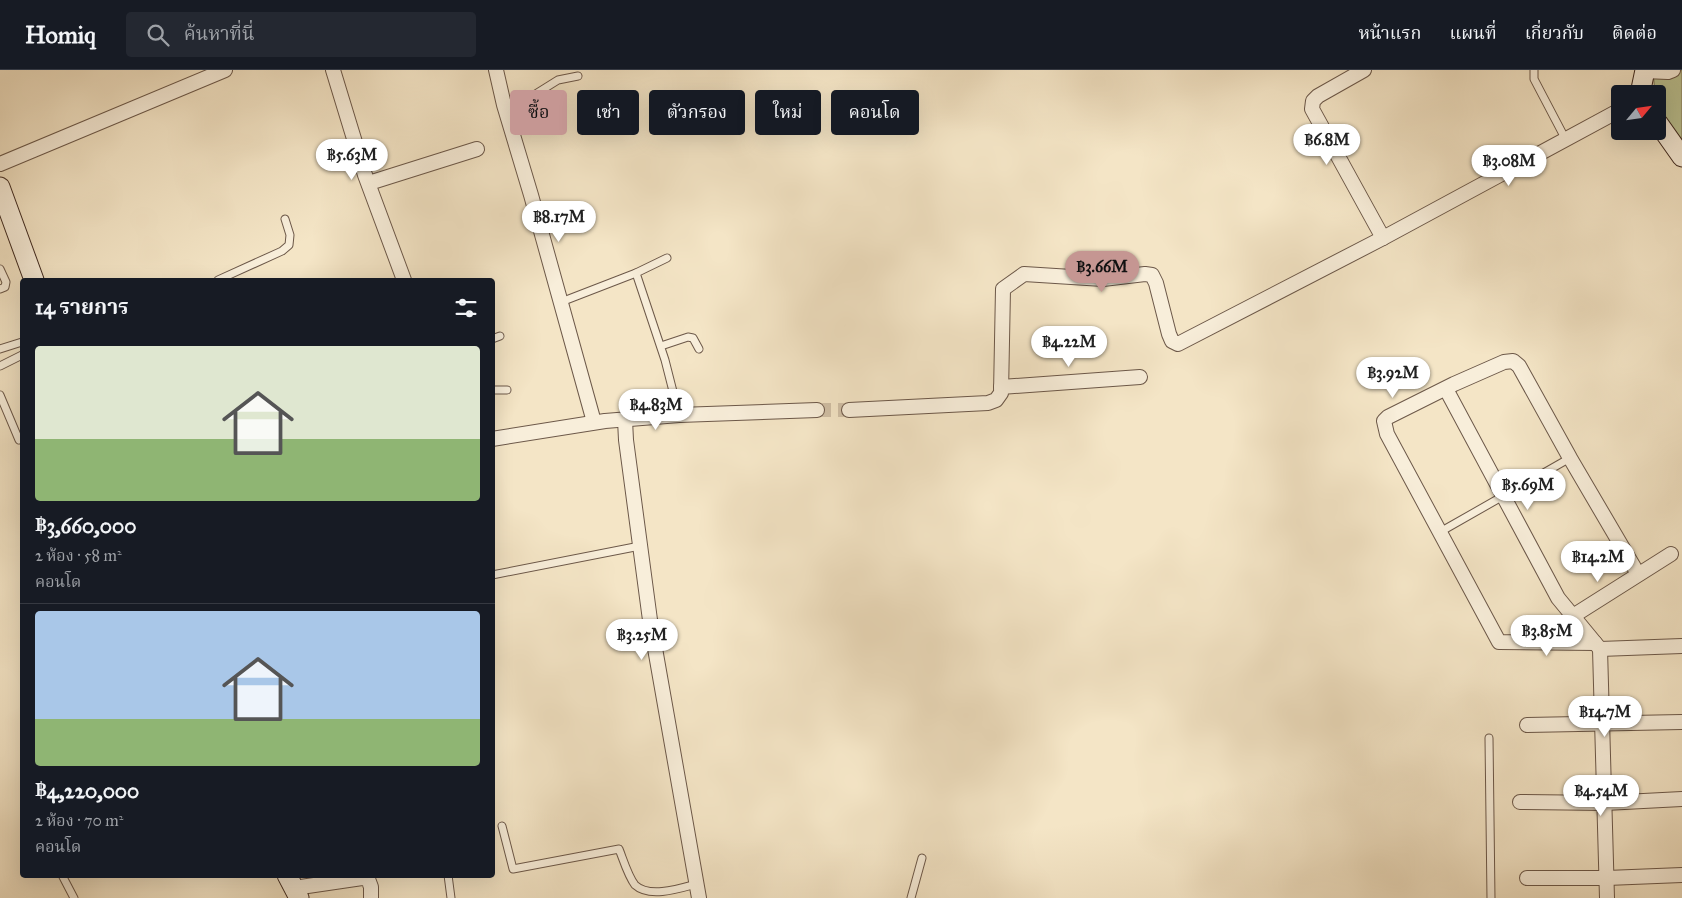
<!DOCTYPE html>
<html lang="th">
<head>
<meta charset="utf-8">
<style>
	body { margin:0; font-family:"IM FELL Great Primer","Noto Serif Thai",serif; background:#242831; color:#f1f3f6; height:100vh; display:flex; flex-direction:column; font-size:19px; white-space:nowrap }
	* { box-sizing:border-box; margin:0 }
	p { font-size:16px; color:#9ea1a6 }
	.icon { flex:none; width:28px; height:28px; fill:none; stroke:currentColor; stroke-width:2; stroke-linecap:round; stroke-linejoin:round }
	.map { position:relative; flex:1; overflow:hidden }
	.drawer { position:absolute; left:20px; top:208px; width:475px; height:600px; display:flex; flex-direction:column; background:#171b24; border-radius:5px; box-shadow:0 5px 20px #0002 }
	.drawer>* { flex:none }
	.banner { position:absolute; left:510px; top:20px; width:475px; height:45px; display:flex; gap:10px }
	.needle { width:32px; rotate:61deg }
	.buttons { position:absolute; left:1611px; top:15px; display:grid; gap:10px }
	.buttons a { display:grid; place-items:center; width:55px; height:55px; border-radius:5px; background:#171b24; box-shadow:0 5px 20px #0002; font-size:25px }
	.price { position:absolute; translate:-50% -42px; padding:0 11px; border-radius:18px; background:#fff; color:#222; font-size:16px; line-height:32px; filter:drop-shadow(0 1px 2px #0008) }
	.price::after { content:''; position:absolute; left:50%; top:30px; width:15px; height:11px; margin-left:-8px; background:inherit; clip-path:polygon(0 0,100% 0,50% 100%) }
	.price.selected { background:#c59692; color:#111 }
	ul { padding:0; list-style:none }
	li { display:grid; align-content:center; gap:10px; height:265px; padding:0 15px }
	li+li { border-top:1px solid #363941 }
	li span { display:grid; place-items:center; height:155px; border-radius:5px; color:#555 }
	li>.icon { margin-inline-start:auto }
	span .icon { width:90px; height:90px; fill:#fffc; stroke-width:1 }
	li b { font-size:21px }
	h2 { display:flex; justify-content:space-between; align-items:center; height:60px; padding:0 15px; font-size:21px }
	.pill { padding:0 18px; border-radius:5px; background:#171b24; box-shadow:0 5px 20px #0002; font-size:18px; line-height:45px }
	.pill.selected { background:#c59692; color:#111 }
	header { display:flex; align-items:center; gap:30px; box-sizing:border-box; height:70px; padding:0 25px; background:#171b24; border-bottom:1px solid #363941 }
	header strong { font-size:24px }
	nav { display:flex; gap:28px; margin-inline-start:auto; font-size:18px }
	.search { width:350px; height:45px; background:#242831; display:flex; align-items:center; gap:12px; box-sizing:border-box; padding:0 18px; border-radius:5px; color:#9ea1a6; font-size:19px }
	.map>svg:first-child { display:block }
</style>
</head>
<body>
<header>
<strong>Homiq</strong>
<div class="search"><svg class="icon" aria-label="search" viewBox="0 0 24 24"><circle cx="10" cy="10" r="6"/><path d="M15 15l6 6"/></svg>ค้นหาที่นี่</div>
<nav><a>หน้าแรก</a><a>แผนที่</a><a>เกี่ยวกับ</a><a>ติดต่อ</a></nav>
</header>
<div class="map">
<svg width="1682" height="828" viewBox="0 0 1682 828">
	<rect width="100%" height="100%" fill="#f4e5c6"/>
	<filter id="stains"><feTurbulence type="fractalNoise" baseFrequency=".004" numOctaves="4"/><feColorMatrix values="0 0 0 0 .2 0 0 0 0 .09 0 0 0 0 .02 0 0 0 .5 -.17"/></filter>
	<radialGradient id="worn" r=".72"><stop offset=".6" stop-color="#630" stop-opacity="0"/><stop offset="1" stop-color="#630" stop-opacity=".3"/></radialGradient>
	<polygon fill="#bcc494" stroke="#7e765a" points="1653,0 1682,0 1682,71 1658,39 1658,24 1655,24"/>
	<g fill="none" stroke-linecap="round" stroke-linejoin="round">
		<polyline stroke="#d0bfa5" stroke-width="14" stroke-dasharray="14 7" stroke-linecap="butt" points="817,340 849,340"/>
		<defs>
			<g id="lane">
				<polyline points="1534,0 1534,9 1566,70"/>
				<polyline points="504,35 534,25 558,10 578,6"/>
				<polyline points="667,188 636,203 665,290 679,345"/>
				<polyline points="0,199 6,212 5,217 0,219"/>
				<polyline points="218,210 282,181 289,175 290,165 285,149"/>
				<polyline points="561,232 636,203"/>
				<polyline points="492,269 500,266"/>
				<polyline points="661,276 688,267 693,268 699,279"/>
				<polyline points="0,279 22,272"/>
				<polyline points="0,296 22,285"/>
				<polyline points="492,320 507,320"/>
				<polyline points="0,325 19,370"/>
				<polyline points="1440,462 1570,388"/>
				<polyline points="492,505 640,476"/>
				<polyline points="1489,668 1491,828"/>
				<path d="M502,756L513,799L619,779C623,789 628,806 635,815C649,828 678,819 696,814"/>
				<polyline points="448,805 451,828"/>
				<polyline points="63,807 74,828"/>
				<polyline points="911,828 922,788"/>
			</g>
			<g id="street">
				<polyline points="333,0 365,105 404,210"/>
				<polyline points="496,0 504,35 531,125 594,352"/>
				<polyline points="1364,0 1318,26 1313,31 1312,39 1383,168"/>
				<polyline points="1645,1 1668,2 1673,0"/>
				<polyline points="0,94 225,0"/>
				<polyline points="369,113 477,79"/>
				<polyline points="1001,317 1140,307"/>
				<polyline points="1446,319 1558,528 1600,579 1607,828"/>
				<polyline points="849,340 988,333 996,330 1001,323 1003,219 1024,204 1103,209 1145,204 1152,205 1156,213 1169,264 1172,271 1178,274 1383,168 1620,40"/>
				<polyline points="625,350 626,370 650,550 699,828"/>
				<polyline points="492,369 605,351 679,345 817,340"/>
				<polyline points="1573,546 1671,484"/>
				<polyline points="1595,573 1499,572 1387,364 1384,351 1388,347 1454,314 1504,292 1513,291 1519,296 1570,388 1638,504"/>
				<polyline points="1600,579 1682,576"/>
				<polyline points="1527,655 1682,652"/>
				<polyline points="1520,732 1605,733 1682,729"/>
				<polyline points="1527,808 1607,808 1682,805"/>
				<polyline points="294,818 362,808 368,809 371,817 371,828"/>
			</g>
			<g id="secondary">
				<polyline points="1640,24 1645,0"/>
				<polyline points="1658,53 1682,87"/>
				<polyline points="0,117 34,210"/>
				<polyline points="287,805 299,828"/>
			</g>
		</defs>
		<use href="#lane" stroke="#6c5849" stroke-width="9"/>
		<use href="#street" stroke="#6c5849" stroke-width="16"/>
		<use href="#secondary" stroke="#3f291f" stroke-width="21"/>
		<use href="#lane" stroke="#f8eeda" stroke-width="7"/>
		<use href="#street" stroke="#f8eeda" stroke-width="14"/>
		<use href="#secondary" stroke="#f8eeda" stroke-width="19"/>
	</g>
	<rect width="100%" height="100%" filter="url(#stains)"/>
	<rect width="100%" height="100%" fill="url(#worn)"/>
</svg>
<div class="buttons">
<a><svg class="needle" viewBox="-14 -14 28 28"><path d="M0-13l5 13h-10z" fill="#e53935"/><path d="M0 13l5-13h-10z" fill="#9ea1a6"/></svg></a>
</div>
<b class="price" style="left:1327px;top:96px">฿6.8M</b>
<b class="price" style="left:352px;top:111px">฿5.63M</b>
<b class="price" style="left:1509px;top:117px">฿3.08M</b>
<b class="price" style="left:559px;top:173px">฿8.17M</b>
<b class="price selected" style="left:1102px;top:223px">฿3.66M</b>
<b class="price" style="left:1069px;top:298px">฿4.22M</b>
<b class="price" style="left:1393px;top:329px">฿3.92M</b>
<b class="price" style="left:656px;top:361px">฿4.83M</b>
<b class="price" style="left:1528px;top:441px">฿5.69M</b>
<b class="price" style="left:1598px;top:513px">฿14.2M</b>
<b class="price" style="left:1547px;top:587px">฿3.85M</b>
<b class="price" style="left:642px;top:591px">฿3.25M</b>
<b class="price" style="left:1605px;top:668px">฿14.7M</b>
<b class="price" style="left:1601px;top:747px">฿4.54M</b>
<div class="banner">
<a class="pill selected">ซื้อ</a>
<a class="pill">เช่า</a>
<a class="pill">ตัวกรอง</a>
<a class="pill">ใหม่</a>
<a class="pill">คอนโด</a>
</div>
<section class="drawer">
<h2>14 รายการ<svg class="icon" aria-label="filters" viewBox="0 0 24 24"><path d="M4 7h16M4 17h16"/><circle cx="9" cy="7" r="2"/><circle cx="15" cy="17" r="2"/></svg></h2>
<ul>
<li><span style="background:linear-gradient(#dfe7d0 60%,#8fb573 0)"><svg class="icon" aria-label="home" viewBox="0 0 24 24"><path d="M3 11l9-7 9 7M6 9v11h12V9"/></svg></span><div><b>฿3,660,000</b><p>2 ห้อง · 58 m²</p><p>คอนโด</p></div></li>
<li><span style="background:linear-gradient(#a9c7e8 70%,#8fb573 0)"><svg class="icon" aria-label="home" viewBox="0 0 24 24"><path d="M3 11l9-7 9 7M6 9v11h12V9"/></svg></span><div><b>฿4,220,000</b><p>2 ห้อง · 70 m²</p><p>คอนโด</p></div></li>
</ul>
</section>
</div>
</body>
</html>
